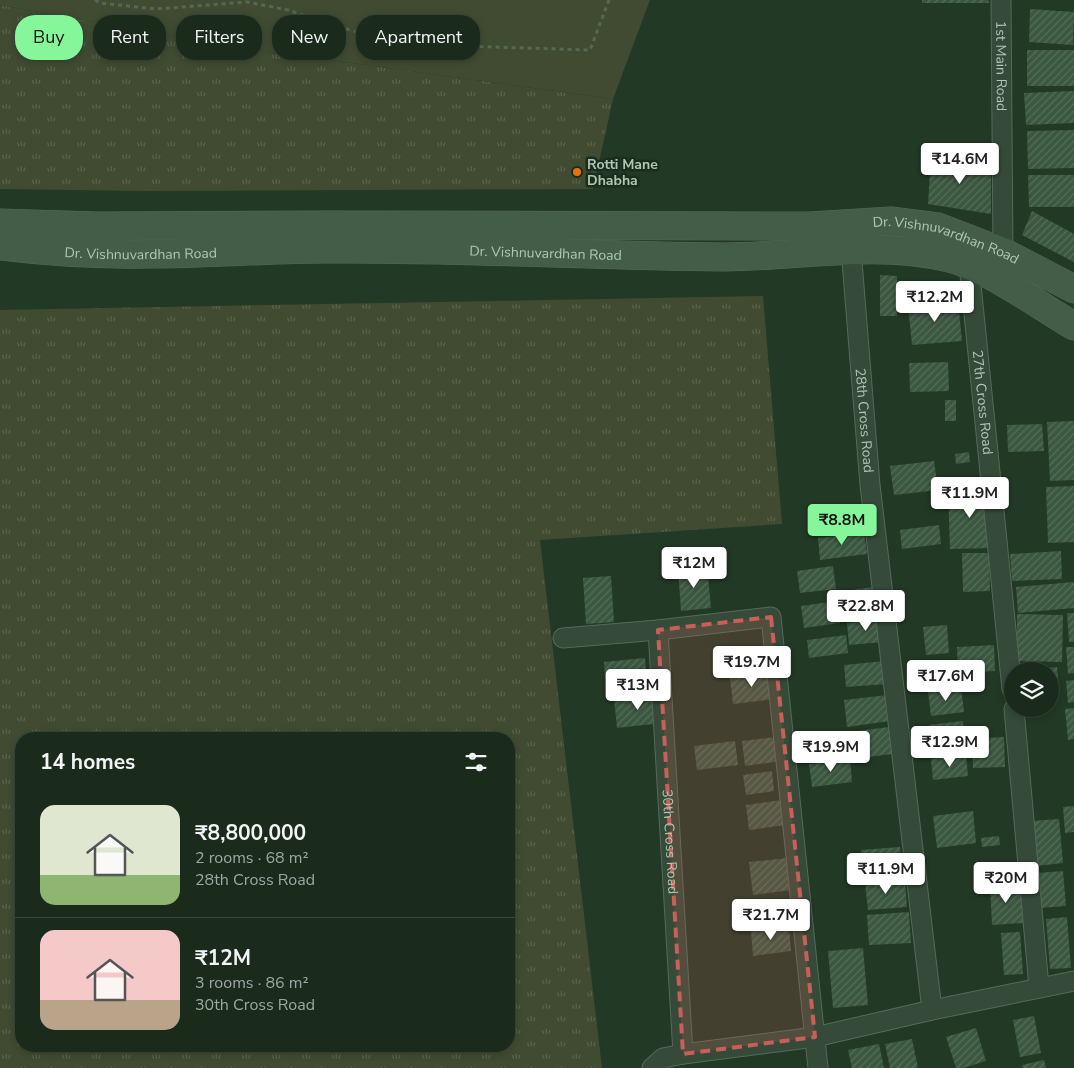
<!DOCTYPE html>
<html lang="en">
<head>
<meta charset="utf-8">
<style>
	body { margin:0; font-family:"Nunito Sans",sans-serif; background:#233325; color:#f1f3f6; height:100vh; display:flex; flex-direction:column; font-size:19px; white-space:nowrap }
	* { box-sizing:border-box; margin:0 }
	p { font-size:16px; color:#9fa7a3 }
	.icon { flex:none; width:28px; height:28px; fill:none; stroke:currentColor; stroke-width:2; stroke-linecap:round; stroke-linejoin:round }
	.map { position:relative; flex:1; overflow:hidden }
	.panel { position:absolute; left:15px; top:732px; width:500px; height:320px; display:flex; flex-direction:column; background:#1a2b1c; border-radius:20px; box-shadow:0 2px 8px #0003,0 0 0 1px #38473b }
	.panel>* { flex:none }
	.top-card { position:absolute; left:15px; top:15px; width:500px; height:45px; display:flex; gap:10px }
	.controls { position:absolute; left:1004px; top:662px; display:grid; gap:10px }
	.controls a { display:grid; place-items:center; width:55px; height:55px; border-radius:50%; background:#1a2b1c; box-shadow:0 2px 8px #0003,0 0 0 1px #38473b; font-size:25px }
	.price { position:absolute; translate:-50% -42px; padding:0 11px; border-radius:5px; background:#fff; color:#222; font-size:16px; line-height:32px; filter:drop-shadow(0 1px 2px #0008) }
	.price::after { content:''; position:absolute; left:50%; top:30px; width:15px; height:11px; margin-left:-8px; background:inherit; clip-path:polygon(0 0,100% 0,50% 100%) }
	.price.current { background:#85f699; color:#111 }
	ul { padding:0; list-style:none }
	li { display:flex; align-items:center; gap:15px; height:125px; padding:0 25px }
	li+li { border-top:1px solid #38473b }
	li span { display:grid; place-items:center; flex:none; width:140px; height:100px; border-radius:15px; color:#555 }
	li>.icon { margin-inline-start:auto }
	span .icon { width:60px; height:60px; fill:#fffc; stroke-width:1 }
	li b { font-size:21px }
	h2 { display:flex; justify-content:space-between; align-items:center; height:60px; padding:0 25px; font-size:21px }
	.chip { padding:0 18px; border-radius:20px; background:#1a2b1c; box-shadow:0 2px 8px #0003,0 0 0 1px #38473b; font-size:18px; line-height:45px }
	.chip.current { background:#85f699; color:#111 }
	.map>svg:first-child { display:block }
</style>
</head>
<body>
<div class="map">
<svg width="1074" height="1068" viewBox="0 0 1074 1068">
	<defs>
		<pattern id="grass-tufts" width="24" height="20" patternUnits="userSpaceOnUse" patternTransform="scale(1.25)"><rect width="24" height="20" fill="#404b32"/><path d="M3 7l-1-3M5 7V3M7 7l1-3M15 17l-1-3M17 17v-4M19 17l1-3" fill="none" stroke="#59634d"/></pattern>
		<pattern id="building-hatch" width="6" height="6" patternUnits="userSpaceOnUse" patternTransform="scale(1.25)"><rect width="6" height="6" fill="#3b573f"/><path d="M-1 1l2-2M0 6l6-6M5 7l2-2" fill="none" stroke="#556e58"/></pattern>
	</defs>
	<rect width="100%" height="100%" fill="#223925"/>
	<g fill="url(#grass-tufts)" fill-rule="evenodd">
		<polygon points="0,5 221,45 613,99 593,189 148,191 0,189"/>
		<path d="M763,296L782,524L540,540L602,1068H0V310ZM21,739H509V1046H21Z"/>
	</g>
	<polygon fill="#404b32" points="0,0 650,0 613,99 221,45 0,5"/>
	<g fill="url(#building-hatch)">
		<polygon points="922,0 988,0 989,3 922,3"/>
		<polygon points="1030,9 1074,12 1073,45 1029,42"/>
		<rect x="1027" y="50" width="47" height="36"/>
		<polygon points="1074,91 1074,123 1026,125 1024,93"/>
		<polygon points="1074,130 1074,168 1028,169 1027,131"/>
		<polygon points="931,155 991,165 991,214 928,204"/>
		<polygon points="1028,175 1074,175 1074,207 1029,207"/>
		<polygon points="1032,211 1074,234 1074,262 1022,235"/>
		<polygon points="880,275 897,276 897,316 880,316"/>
		<polygon points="958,301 962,341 912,345 908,305"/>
		<polygon points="948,362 949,391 910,392 909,363"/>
		<rect x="945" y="400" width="11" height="21"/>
		<polygon points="1074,421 1074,480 1050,481 1047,422"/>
		<polygon points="1042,424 1044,451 1008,452 1007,425"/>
		<polygon points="969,452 970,462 956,464 955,454"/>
		<polygon points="934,461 938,490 894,495 890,466"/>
		<polygon points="1074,486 1074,542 1048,543 1046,487"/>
		<polygon points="991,489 993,548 950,549 948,490"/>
		<polygon points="939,525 941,544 902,549 900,530"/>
		<polygon points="864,533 867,554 820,560 818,538"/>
		<polygon points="1061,551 1062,579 1012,581 1010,554"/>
		<polygon points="962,553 989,553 990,591 963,592"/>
		<polygon points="707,566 711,608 681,611 678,569"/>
		<polygon points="833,566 836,589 800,593 797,571"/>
		<polygon points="611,576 614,622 586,624 583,578"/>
		<polygon points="1074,582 1074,608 1018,613 1016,587"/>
		<polygon points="880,586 883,609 841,614 838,592"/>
		<polygon points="837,601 840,623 804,628 801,606"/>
		<polygon points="1067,613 1074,613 1074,642 1069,642"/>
		<polygon points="1017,614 1063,615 1062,662 1017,661"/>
		<polygon points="882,620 884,642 849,645 847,623"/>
		<polygon points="947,625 949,653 926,655 923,627"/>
		<polygon points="846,635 848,653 809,658 807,640"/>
		<polygon points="994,645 995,671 958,673 957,647"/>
		<polygon points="1066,647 1074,647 1074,673 1068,674"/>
		<polygon points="645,658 647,686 606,689 604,662"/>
		<polygon points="885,661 887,684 846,687 844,665"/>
		<polygon points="1057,667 1059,687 1050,687 1050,671 1025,671 1025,670"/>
		<polygon points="770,673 773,699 733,704 730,678"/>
		<polygon points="1074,680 1074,702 1068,703 1066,681"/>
		<polygon points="961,687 964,712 931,716 928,691"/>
		<polygon points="659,693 662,723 617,728 614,699"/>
		<polygon points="887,695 890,721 847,727 844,700"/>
		<polygon points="1074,708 1074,739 1068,740 1065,709"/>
		<polygon points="963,721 965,742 932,746 929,725"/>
		<polygon points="889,727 892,754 852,759 849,732"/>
		<polygon points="777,737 781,761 745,766 742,741"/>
		<polygon points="1004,737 1005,767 973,768 972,739"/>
		<polygon points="735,741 738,765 697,770 694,746"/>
		<polygon points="966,755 968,776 933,780 931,759"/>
		<polygon points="850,759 852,782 812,787 809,764"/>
		<polygon points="772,771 774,791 746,795 743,775"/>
		<polygon points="782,800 785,825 749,830 746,805"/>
		<polygon points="1074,806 1074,832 1065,833 1063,807"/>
		<polygon points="973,811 976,843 937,848 933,816"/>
		<polygon points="1059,819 1063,863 1036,866 1032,821"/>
		<polygon points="999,836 1000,845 982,847 981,838"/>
		<polygon points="900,847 903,875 863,878 861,850"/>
		<polygon points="788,858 792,890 753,895 749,862"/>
		<polygon points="1063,871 1066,906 1040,908 1037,873"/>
		<polygon points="905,880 907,907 868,910 865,884"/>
		<polygon points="1021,882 1023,923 992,925 990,884"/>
		<polygon points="909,912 911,943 869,945 867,915"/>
		<polygon points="1067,917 1071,968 1050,969 1046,919"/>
		<polygon points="789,927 791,951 753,956 751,931"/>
		<polygon points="1020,932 1023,974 1004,975 1001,933"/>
		<polygon points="863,948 868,1005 833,1008 828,951"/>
		<polygon points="1034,1016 1041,1053 1020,1057 1013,1020"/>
		<polygon points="976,1028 986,1061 963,1068 956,1068 946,1037"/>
		<polygon points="912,1039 918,1068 890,1068 885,1044"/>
		<polygon points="879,1044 884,1068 852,1068 848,1050"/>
		<polygon points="1044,1060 1046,1068 1023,1068 1022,1065"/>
	</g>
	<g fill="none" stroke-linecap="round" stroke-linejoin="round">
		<defs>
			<g id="minor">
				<path id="s1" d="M1001,0L1003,252"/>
				<path id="s2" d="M851,249L870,485L932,1010"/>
				<path id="s3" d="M969,265L1012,689"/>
				<path id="s4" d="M658,630L683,1054"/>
				<polyline points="563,638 658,630 771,617 818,1068"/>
				<polyline points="1014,709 1039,987"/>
				<polyline points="652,1068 663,1058 683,1054 815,1037 932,1010 1074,981"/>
			</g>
			<g id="secondary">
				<path id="s5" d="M0,223L97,226L331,225L810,226L891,221L938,227L1003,252L1074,289"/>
				<path id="s6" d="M0,246C49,252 98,255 148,254C208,254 269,249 329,249C461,248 593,256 724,257C799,257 874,240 949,258C988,268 1038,305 1074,326"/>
			</g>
		</defs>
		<use href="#minor" stroke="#566a59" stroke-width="21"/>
		<use href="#secondary" stroke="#566a59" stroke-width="29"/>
		<polyline stroke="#576852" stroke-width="3" stroke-dasharray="4 4" stroke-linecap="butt" points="95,0 100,3 156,9 247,2 288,10 336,26 399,44 590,50 609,0"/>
		<use href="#minor" stroke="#354a38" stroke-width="19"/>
		<use href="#secondary" stroke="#435d48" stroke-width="28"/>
	</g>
	<path fill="#c95f59" fill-opacity="0.2" stroke="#c95f59" stroke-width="4" stroke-dasharray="10 6" stroke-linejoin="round" d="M771,617L815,1037L683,1054L658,630Z"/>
	<circle fill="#e8710a" stroke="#1b2e1e" stroke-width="2" cx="577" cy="172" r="5"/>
	<g text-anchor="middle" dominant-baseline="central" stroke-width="5" stroke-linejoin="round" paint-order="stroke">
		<g font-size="14" fill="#b0c6b4" stroke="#1b2e1e">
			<text stroke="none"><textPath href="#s1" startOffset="66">1st Main Road</textPath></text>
			<text stroke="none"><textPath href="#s5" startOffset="949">Dr. Vishnuvardhan Road</textPath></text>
			<text stroke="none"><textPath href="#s6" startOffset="141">Dr. Vishnuvardhan Road</textPath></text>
			<text stroke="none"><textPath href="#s6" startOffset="546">Dr. Vishnuvardhan Road</textPath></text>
			<text stroke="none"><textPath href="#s3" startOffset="138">27th Cross Road</textPath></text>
			<text stroke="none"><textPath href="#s2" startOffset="172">28th Cross Road</textPath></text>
			<text stroke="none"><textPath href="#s4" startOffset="212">30th Cross Road</textPath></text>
		</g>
		<g font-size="14" font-weight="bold" fill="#b0c6b4" stroke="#1b2e1e" text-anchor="start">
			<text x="587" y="164">Rotti Mane<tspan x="587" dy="16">Dhabha</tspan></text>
		</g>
	</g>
</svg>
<div class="controls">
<a><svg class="icon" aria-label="layers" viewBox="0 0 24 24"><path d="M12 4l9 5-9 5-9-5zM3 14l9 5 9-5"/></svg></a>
</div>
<b class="price" style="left:960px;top:185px">₹14.6M</b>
<b class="price" style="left:935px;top:323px">₹12.2M</b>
<b class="price" style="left:970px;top:519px">₹11.9M</b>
<b class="price current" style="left:842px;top:546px">₹8.8M</b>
<b class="price" style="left:694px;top:589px">₹12M</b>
<b class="price" style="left:866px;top:632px">₹22.8M</b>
<b class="price" style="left:752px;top:688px">₹19.7M</b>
<b class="price" style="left:946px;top:702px">₹17.6M</b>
<b class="price" style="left:638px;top:711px">₹13M</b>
<b class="price" style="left:950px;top:768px">₹12.9M</b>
<b class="price" style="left:831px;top:773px">₹19.9M</b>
<b class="price" style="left:886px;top:895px">₹11.9M</b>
<b class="price" style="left:1006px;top:904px">₹20M</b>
<b class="price" style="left:771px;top:941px">₹21.7M</b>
<div class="top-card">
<a class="chip current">Buy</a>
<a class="chip">Rent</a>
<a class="chip">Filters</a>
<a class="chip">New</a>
<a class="chip">Apartment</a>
</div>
<section class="panel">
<h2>14 homes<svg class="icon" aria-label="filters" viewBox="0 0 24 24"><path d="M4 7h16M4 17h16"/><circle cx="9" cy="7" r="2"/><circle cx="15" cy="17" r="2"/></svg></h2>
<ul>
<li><span style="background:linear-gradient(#dfe7d0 70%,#8fb573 0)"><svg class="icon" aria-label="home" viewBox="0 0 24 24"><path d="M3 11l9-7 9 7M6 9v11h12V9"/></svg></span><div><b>₹8,800,000</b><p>2 rooms · 68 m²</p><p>28th Cross Road</p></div></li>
<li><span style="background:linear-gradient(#f6c9c9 70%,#b9a48a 0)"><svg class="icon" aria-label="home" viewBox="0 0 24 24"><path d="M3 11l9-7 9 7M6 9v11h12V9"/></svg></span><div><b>₹12M</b><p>3 rooms · 86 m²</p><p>30th Cross Road</p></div></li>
</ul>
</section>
</div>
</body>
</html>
